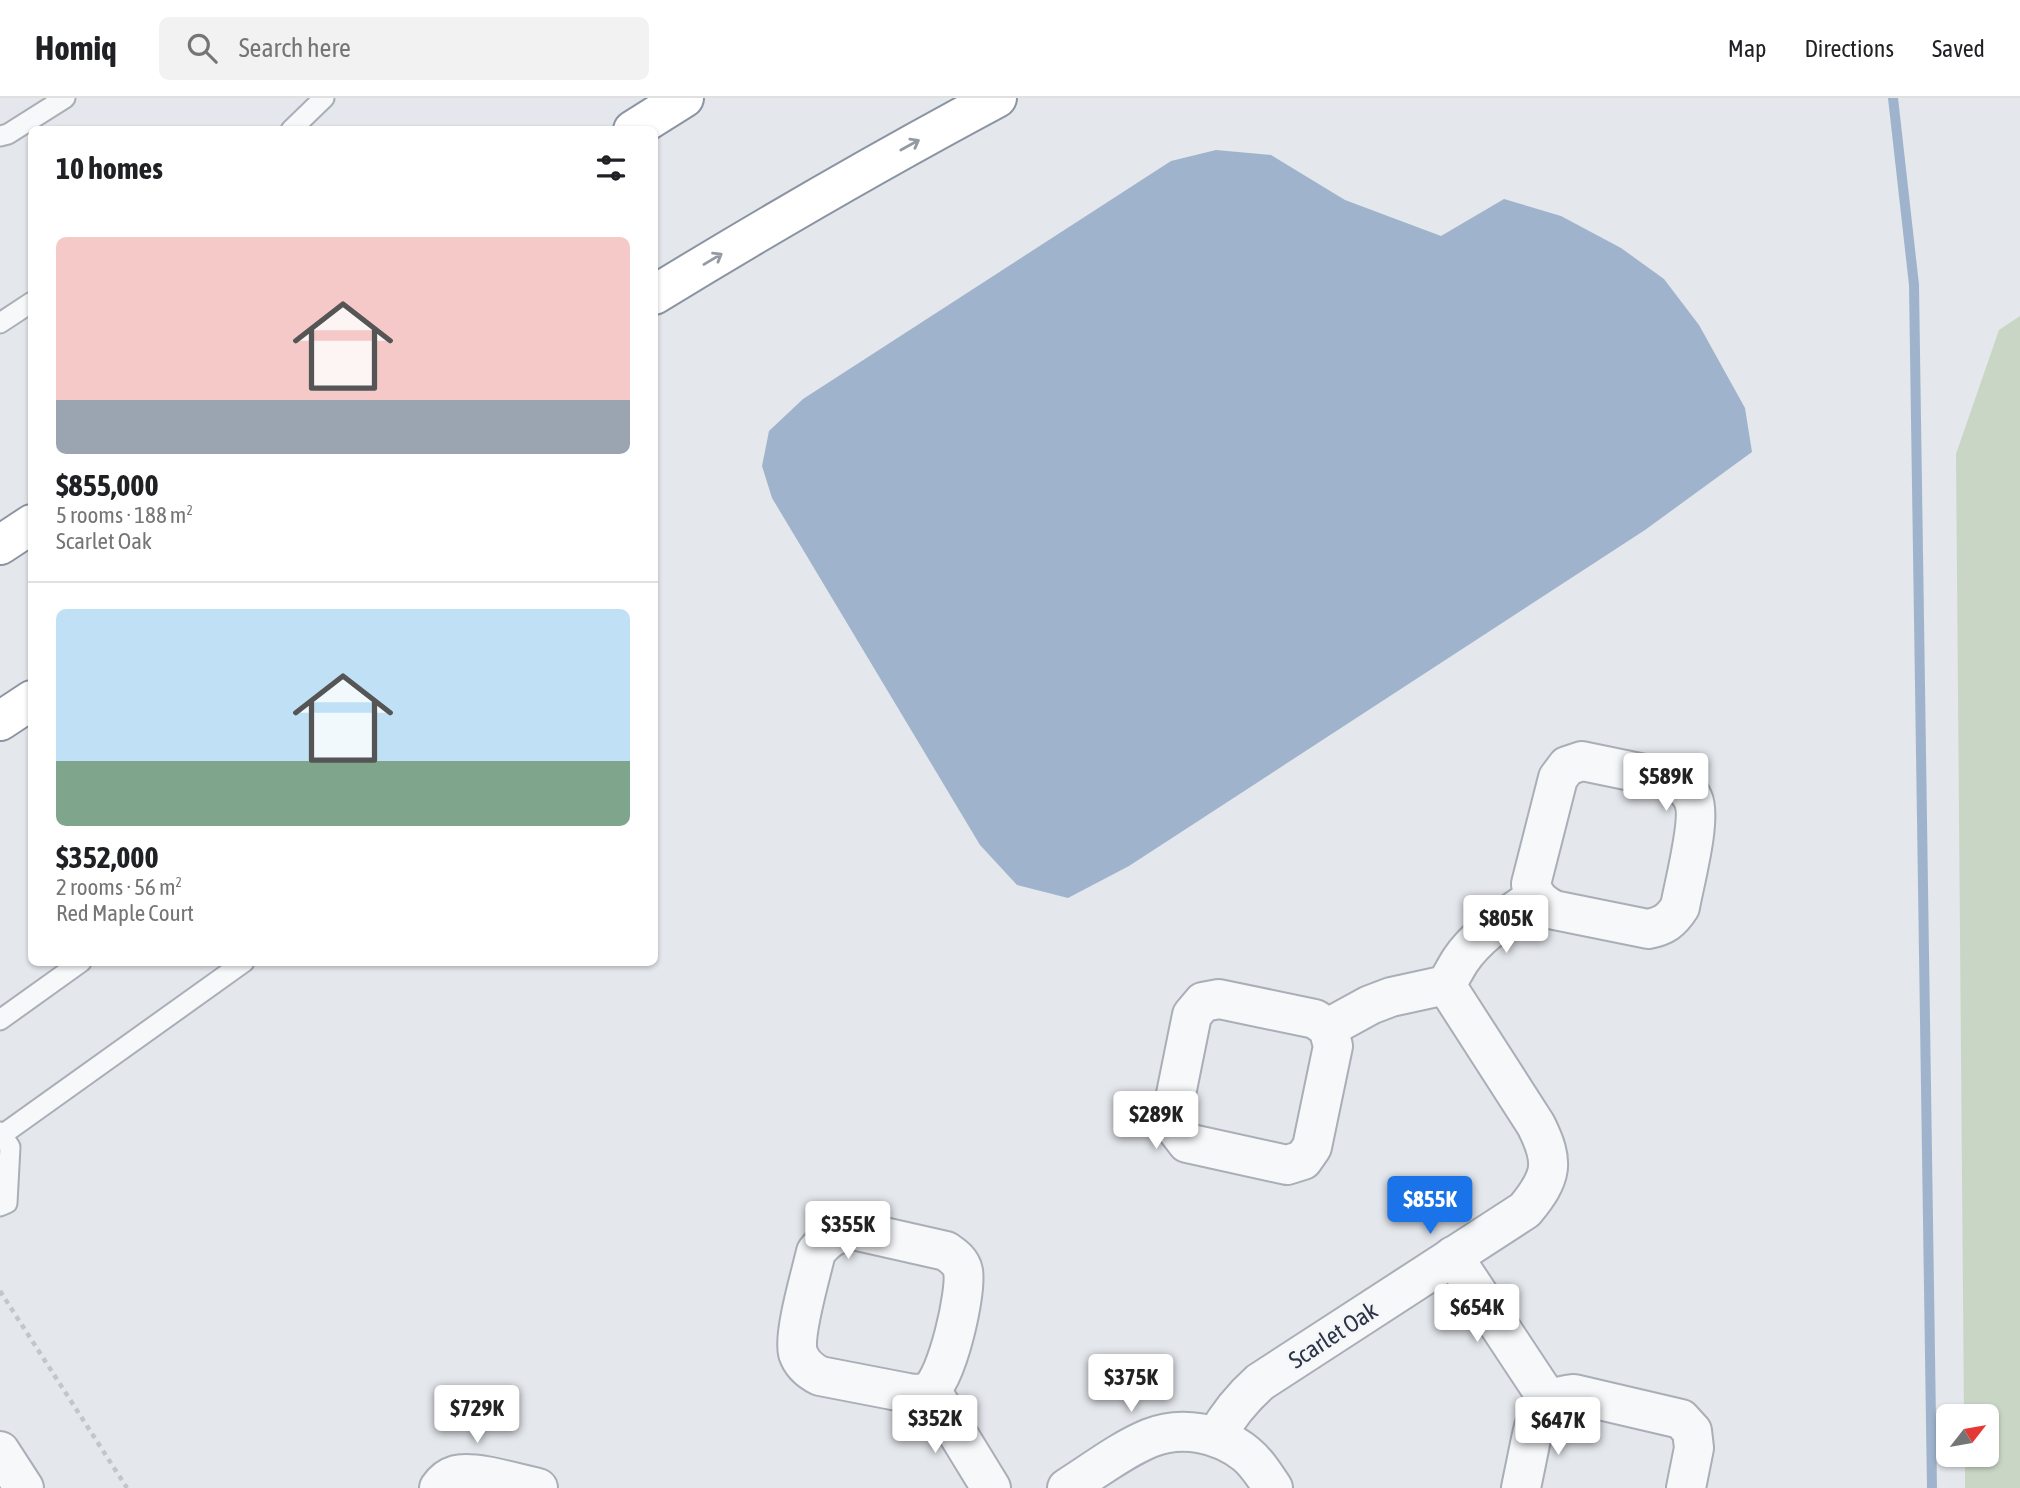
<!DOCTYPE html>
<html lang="en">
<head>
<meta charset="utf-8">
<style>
	body { margin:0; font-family:"Asap Condensed",sans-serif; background:#f2f2f2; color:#202124; height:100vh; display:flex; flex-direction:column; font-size:26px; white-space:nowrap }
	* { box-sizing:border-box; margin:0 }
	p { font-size:23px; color:#757577 }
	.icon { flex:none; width:38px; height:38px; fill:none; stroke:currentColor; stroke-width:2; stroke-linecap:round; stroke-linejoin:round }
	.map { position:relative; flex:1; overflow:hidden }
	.side { position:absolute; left:28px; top:28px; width:630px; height:840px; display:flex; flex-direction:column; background:#fff; border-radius:10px; box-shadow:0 2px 5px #0004 }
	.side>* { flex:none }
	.needle { width:46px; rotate:59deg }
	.fabs { position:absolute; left:1936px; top:1306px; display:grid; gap:14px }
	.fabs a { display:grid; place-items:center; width:63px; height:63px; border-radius:10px; background:#fff; box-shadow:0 2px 5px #0004; font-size:35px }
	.price { position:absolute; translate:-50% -60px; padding:0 16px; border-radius:7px; background:#fff; color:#222; font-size:23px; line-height:46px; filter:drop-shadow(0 2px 4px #0008) }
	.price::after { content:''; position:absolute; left:50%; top:42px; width:21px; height:16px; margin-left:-10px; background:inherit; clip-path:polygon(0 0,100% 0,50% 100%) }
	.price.on { background:#1a73e8; color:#fff }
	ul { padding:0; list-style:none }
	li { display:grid; align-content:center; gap:14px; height:371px; padding:0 28px }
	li+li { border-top:2px solid #e0e0e0 }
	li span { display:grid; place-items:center; height:217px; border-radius:10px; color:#555 }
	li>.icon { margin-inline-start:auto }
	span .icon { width:126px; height:126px; fill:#fffc; stroke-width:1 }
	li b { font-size:30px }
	h2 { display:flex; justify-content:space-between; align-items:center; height:84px; padding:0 28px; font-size:30px }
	header { display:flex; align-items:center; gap:42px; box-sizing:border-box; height:98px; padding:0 35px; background:#fff; border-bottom:2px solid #e0e0e0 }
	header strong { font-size:33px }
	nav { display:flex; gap:38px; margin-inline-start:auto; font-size:24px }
	.search { width:490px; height:63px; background:#f2f2f2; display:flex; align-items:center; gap:18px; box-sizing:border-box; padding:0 24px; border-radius:10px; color:#757577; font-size:26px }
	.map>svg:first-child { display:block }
</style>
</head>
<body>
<header>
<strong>Homiq</strong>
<div class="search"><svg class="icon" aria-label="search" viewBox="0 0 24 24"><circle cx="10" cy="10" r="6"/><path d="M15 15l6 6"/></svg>Search here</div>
<nav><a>Map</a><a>Directions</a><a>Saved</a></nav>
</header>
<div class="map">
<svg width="2020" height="1390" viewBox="0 0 2020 1390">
	<rect width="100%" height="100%" fill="#e4e7ec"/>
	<polygon fill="#c9d6c5" points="2020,218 2020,1390 1965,1390 1965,1356 1986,1356 1986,1318 1964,1318 1956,356 1999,232"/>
	<polygon fill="#9fb4cc" points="1216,52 1271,57 1345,102 1441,138 1504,101 1561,118 1621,150 1664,181 1699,227 1745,310 1752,354 1645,432 1129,768 1068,800 1017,787 980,747 772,400 762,368 769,333 803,301 1171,63"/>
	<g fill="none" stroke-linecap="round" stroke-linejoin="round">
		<polyline stroke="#9fb4cc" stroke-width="10" points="1893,0 1914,187 1932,1390"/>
		<defs>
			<g id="service">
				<polyline points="291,32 324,0"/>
				<polyline points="0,38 8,36 65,0"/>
				<polyline points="0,225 32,204"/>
				<polyline points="0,922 81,864"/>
				<polyline points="0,1034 10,1049 7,1105 0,1108"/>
				<polyline points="2,1037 244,864"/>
			</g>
			<g id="minor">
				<path d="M1582,663L1674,682C1682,687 1689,692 1693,701C1702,720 1684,786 1680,809C1671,823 1664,828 1648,831L1554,812C1541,805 1535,800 1531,786L1558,680L1567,668Z"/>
				<path d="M1446,887C1451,879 1455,871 1460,863C1478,836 1508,818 1535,799"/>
				<polygon points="1219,901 1315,921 1328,930 1333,948 1312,1049 1303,1062 1287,1067 1187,1045 1177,1032 1172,1016 1192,917 1203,904"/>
				<polyline points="1328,930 1370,907 1391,899 1446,887"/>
				<path d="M853,1132L946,1153C953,1158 961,1163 963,1173C967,1194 947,1280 930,1292C923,1297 915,1296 908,1295L820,1278C810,1273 802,1267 798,1255C793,1236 811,1176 816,1154C827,1140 836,1135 853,1132Z"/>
				<polyline points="1453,1158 1549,1303"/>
				<polyline points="931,1292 991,1390"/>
				<path d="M1216,1339C1228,1317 1241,1301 1260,1284L1525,1112C1552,1079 1555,1065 1536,1027L1446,887"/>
				<path d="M439,1390C443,1384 449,1379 456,1377C474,1372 519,1386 538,1390"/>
				<path d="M1067,1390C1094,1373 1121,1352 1150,1340C1182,1327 1220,1335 1246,1356C1257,1365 1265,1378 1273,1390"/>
				<path d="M1521,1390C1524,1375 1527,1360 1530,1346C1536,1317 1541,1299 1574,1296L1681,1321L1692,1333L1694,1350L1686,1390"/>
			</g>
			<polyline id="tertiary" points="0,1353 24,1390"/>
			<g id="motorway">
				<polyline points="633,32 684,0"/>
				<path d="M654,197C767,128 881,62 997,0"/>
				<polyline points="0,447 32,426"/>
				<polyline points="0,623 32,602"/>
			</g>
		</defs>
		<use href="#service" stroke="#a9aeb7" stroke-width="23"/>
		<use href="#minor" stroke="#a9aeb7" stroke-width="42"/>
		<use href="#tertiary" stroke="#a9aeb7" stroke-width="42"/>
		<use href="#motorway" stroke="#8b94a3" stroke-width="42"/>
		<polyline stroke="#c2c5cb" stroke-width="4.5" stroke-dasharray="5 5" stroke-linecap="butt" points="0,1193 127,1390"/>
		<use href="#service" stroke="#f7f8fa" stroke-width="19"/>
		<use href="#minor" stroke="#f7f8fa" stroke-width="38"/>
		<use href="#tertiary" stroke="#f7f8fa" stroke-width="38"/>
		<use href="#motorway" stroke="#fff" stroke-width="38"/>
	</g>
	<defs><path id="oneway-shaft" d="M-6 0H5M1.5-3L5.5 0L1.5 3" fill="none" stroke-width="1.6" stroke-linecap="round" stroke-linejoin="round" transform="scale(1.75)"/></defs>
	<g stroke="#959aa2">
		<use href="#oneway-shaft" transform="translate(910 47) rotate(-29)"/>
		<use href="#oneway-shaft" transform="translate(713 161) rotate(-31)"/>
	</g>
	<g text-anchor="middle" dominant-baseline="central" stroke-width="5" stroke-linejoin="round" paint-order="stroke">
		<g font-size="24" fill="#2b3445" stroke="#f4f6f9">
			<text transform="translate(1333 1237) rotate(-33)">Scarlet Oak</text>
		</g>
	</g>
</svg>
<div class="fabs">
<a><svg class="needle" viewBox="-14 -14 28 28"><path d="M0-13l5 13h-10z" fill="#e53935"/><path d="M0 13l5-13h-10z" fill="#757577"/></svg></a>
</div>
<b class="price" style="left:1666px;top:715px">$589K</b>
<b class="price" style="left:1506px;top:857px">$805K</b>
<b class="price" style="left:1156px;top:1053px">$289K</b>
<b class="price on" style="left:1430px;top:1138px">$855K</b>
<b class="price" style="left:848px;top:1163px">$355K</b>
<b class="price" style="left:1477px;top:1246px">$654K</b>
<b class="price" style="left:1131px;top:1316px">$375K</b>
<b class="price" style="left:477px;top:1347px">$729K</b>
<b class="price" style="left:935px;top:1357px">$352K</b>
<b class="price" style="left:1558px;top:1359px">$647K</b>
<section class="side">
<h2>10 homes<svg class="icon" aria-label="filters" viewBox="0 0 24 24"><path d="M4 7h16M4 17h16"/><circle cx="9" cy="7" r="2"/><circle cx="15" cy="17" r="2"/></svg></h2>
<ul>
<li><span style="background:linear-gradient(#f6c9c9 75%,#9aa5b1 0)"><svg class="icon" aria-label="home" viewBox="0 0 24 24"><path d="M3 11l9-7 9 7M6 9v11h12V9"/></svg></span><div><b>$855,000</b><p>5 rooms · 188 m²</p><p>Scarlet Oak</p></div></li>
<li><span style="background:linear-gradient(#bfe0f5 70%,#7fa58c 0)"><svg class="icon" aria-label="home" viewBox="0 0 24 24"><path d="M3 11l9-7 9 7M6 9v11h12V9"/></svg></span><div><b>$352,000</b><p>2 rooms · 56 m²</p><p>Red Maple Court</p></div></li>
</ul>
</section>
</div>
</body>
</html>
